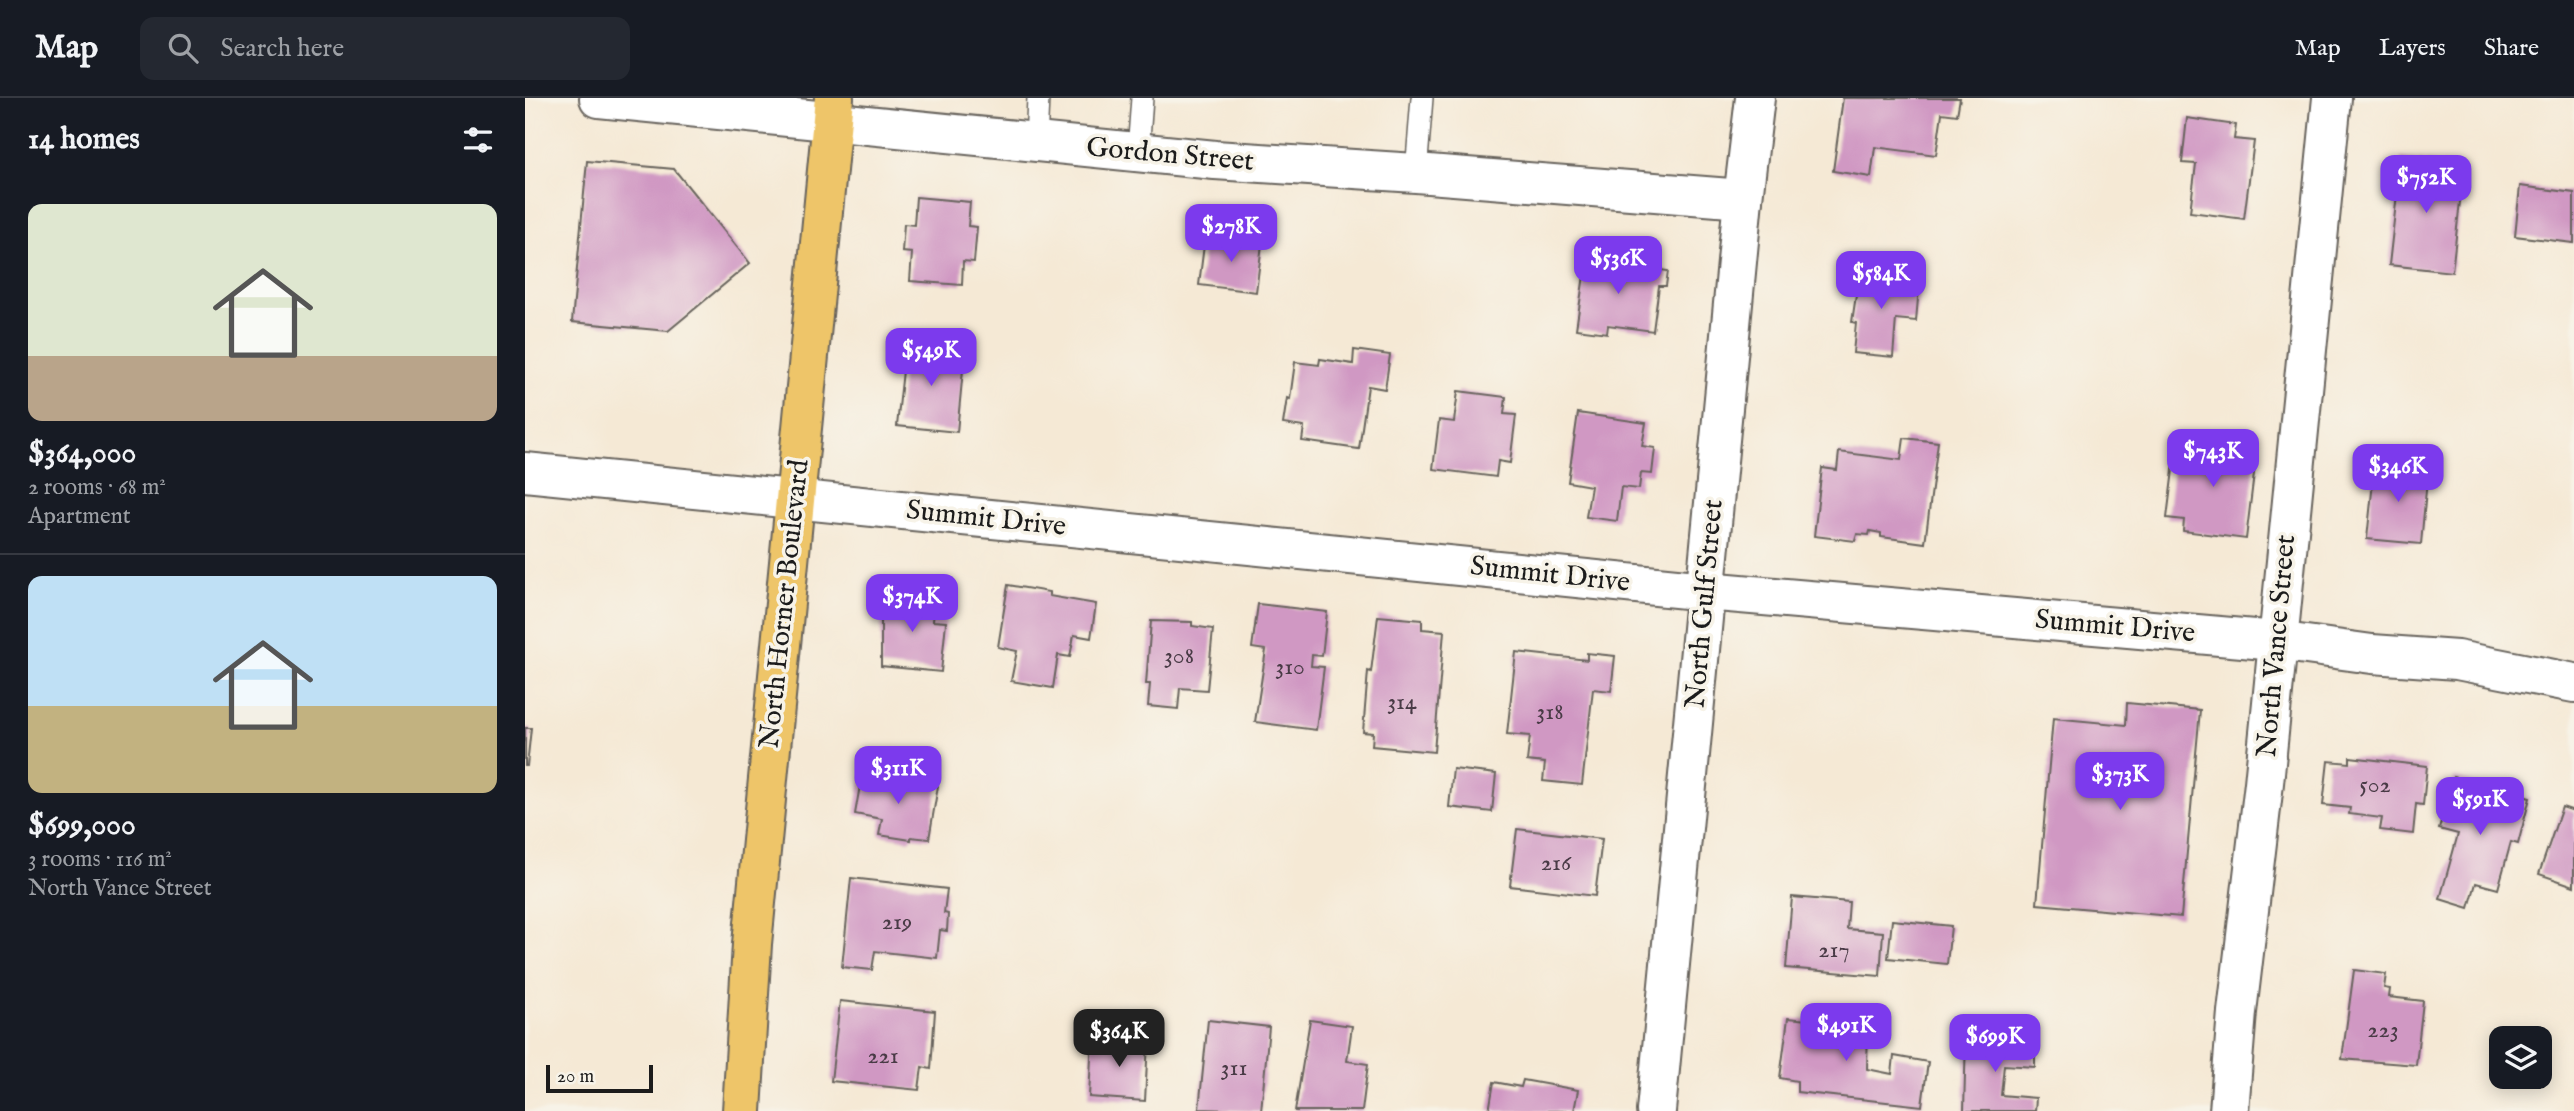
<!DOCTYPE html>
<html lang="en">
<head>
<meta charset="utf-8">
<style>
	body { margin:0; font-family:"IM FELL English",serif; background:#242831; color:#f1f3f6; height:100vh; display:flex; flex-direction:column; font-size:26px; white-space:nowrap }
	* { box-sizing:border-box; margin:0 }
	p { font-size:23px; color:#9ea1a6 }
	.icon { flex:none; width:38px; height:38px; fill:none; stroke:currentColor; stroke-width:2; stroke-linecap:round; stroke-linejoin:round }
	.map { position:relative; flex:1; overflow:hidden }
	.sheet { display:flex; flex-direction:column; background:#171b24; width:525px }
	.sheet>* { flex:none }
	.tools { position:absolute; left:1964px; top:928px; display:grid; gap:14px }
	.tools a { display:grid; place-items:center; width:63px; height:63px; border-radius:14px; background:#171b24; box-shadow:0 4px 18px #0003; font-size:35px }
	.scale { position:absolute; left:21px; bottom:18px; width:107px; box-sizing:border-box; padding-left:7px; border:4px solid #1c1c1c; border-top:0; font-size:19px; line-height:24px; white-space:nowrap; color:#1c1c1c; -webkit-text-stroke:5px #f7f3e8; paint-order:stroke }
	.price { position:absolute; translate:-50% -60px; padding:0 16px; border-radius:14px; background:#7c3aed; color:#fff; font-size:23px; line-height:46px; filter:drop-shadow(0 2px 4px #0008) }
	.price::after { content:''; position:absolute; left:50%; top:42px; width:21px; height:16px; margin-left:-10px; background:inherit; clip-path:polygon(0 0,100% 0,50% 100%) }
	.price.active { background:#222; color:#fff }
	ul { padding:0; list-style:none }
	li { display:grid; align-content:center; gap:14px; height:371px; padding:0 28px }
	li+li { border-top:2px solid #363941 }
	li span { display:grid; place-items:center; height:217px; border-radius:14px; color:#555 }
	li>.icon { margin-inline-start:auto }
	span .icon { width:126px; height:126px; fill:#fffc; stroke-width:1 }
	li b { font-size:30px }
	h2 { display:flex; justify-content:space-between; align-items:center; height:84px; padding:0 28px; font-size:30px }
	header { display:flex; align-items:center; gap:42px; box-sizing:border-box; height:98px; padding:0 35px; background:#171b24; border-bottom:2px solid #363941 }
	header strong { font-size:33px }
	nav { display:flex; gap:38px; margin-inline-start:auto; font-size:24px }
	.search { width:490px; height:63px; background:#242831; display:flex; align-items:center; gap:18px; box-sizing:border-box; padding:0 24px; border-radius:14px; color:#9ea1a6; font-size:26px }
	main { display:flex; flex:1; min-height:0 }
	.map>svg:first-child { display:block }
</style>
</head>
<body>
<header>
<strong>Map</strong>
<div class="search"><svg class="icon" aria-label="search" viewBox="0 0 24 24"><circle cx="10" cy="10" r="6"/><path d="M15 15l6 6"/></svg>Search here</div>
<nav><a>Map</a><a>Layers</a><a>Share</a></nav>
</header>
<main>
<section class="sheet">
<h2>14 homes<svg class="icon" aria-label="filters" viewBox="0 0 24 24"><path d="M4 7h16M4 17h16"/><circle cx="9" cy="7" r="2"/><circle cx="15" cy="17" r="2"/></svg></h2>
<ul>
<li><span style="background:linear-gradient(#dfe7d0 70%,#b9a48a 0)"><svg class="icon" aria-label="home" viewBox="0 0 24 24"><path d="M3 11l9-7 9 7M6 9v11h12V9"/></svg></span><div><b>$364,000</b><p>2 rooms · 68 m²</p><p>Apartment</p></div></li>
<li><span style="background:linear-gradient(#bfe0f5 60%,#c2b280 0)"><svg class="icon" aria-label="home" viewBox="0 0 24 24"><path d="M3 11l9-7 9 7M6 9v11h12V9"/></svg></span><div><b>$699,000</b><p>3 rooms · 116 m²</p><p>North Vance Street</p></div></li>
</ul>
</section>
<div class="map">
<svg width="2049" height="1013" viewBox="0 0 2049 1013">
	<rect width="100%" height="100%" fill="#f7f3e8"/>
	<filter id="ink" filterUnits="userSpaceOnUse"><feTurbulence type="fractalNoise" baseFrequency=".0143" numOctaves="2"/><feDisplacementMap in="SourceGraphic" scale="14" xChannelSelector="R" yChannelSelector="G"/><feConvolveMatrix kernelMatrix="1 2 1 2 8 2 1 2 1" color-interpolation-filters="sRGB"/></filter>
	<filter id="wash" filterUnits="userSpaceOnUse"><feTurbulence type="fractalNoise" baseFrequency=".00686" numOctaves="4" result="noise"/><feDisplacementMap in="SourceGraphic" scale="28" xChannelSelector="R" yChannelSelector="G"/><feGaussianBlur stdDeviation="1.57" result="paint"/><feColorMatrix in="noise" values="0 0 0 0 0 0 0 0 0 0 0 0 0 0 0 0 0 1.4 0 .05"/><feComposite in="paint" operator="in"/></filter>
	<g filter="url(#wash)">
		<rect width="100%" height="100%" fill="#f5e9d5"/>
		<g id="blocks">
			<g fill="#d098c3">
				<polygon points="1318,0 1435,0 1432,17 1417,15 1411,57 1350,49 1346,79 1308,73"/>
				<polygon points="1662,20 1711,27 1709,41 1729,43 1719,121 1665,114 1671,66 1657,65"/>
				<polygon points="1876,60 1939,68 1927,174 1864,167"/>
				<polygon points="62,63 149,71 225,165 143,233 47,224"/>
				<polygon points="1995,88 2049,95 2049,145 1990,138"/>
				<polygon points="391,99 445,104 443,128 452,129 449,164 438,163 437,187 385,183 387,155 377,154 379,126 389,127"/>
				<polygon points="680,139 737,146 731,194 674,187"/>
				<polygon points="1062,157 1095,162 1094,166 1143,173 1141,188 1134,188 1128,233 1083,227 1082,235 1051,231"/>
				<polygon points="1335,170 1378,175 1376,187 1394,189 1391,223 1371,221 1368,259 1328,255 1331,225 1327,224"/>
				<polygon points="381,245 440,251 432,334 372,328"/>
				<polygon points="829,252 865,257 860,291 843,288 834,351 777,343 779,329 758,326 762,300 765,301 770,264 794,267 795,261 828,266"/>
				<polygon points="933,293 981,299 979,316 991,317 985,365 973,363 971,379 908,371 914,322 929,324"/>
				<polygon points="1053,315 1121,325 1117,348 1130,350 1127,376 1116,375 1114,391 1096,389 1092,423 1061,419 1066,388 1043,384"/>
				<polygon points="1379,340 1413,344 1400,445 1356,439 1356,435 1345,433 1344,437 1332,436 1330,443 1289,438 1297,370 1312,372 1314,354 1376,362"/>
				<polygon points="1667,343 1732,351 1721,441 1658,433 1659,422 1642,420 1650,356 1665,357"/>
				<polygon points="1850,365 1903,370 1896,446 1842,441"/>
				<polygon points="483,487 524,494 524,498 571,506 566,540 549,537 545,559 533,557 528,590 486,583 492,553 473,549"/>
				<polygon points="362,495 410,500 408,523 421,524 416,574 356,568 356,518 359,518"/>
				<polygon points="733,506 802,514 797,558 787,557 786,568 799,569 791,632 730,624 741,552 727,550"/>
				<polygon points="853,518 897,522 897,531 919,533 909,654 847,648 848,635 838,634 843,573 846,574"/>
				<polygon points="626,523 667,524 667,528 688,531 682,592 655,590 653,611 623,608 625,586 621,586"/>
				<polygon points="991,554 1062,562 1062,555 1090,558 1086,593 1068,591 1057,687 1018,683 1020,665 1002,663 1005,638 982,636"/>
				<polygon points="1602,605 1675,612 1656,819 1512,806 1528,620 1601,627"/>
				<polygon points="0,630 6,630 2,668 0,668"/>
				<polygon points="1825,659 1902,668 1898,707 1891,706 1888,736 1855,732 1857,720 1824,716 1825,710 1798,707 1803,663 1825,665"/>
				<polygon points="928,671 971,676 967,714 924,709"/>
				<polygon points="337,676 413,688 404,741 386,739 386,742 354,737 357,721 330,716"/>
				<polygon points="1929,679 2005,700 1993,746 1986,744 1973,791 1951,785 1944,810 1915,801 1933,736 1914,731"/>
				<polygon points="2037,709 2049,713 2049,788 2014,776"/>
				<polygon points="992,731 1077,741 1070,798 985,788"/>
				<polygon points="326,780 422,791 419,815 423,816 422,833 415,832 412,860 350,853 347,872 317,869"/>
				<polygon points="1267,799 1324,804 1322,831 1358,834 1355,878 1261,870"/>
				<polygon points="1367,822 1426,828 1422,866 1363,860"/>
				<polygon points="1829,872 1861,876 1859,890 1865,891 1864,899 1898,903 1891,967 1817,961"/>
				<polygon points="315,903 410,913 406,971 397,969 394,992 306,983"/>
				<polygon points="1295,905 1311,907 1309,925 1343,925 1342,971 1367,976 1369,958 1403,964 1397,1008 1272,994 1272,983 1255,980 1263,920 1293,923"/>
				<polygon points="683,922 744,929 736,1013 674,1011"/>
				<polygon points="785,922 827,928 822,963 843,966 837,1013 770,1013"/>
				<polygon points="1441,938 1510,946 1510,969 1479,967 1476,997 1511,1000 1510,1013 1439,1013"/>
				<polygon points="567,940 623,943 620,1003 564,999"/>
				<polygon points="998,982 1053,992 1049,1013 964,1013 969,984 996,989"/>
			</g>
		</g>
	</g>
	<g filter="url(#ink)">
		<use href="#blocks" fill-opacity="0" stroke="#68645d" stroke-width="2"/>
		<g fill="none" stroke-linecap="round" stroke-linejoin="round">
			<defs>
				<g id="lane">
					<polyline points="511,45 513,0"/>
					<polyline points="613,54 617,0"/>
					<polyline points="891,75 897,0"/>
				</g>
				<g id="street">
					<polyline points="74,0 690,62 891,75 1218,101"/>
					<polyline points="0,374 1181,493 1752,543 1847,556 1932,562 2049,585"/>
					<polyline points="1131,1013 1218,101 1230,0"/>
					<polyline points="1704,1013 1712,914 1739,685 1807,0"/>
				</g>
				<polyline id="primary" points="217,1013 227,846 309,0"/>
			</defs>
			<use href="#lane" stroke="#68645d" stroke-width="24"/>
			<use href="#street" stroke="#68645d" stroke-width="42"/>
			<use href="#primary" stroke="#68645d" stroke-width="42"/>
			<use href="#lane" stroke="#fff" stroke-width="21"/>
			<use href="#street" stroke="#fff" stroke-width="38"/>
			<use href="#primary" stroke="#eec569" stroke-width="38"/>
		</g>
	</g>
	<g text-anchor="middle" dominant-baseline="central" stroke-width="7" stroke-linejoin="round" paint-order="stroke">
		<g font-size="24" fill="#493b46">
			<text x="654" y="558">308</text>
			<text x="765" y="569">310</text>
			<text x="877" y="604">314</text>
			<text x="1025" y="614">318</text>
			<text x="1850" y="687">502</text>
			<text x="1031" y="765">216</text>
			<text x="372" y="824">219</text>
			<text x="1309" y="852">217</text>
			<text x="1858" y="932">223</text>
			<text x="358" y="958">221</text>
			<text x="709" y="970">311</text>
		</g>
		<g font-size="28" fill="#1c1c1c" stroke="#f7f3e8">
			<text transform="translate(645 57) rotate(5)">Gordon Street</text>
			<text transform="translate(461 421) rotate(6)">Summit Drive</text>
			<text transform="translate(1025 477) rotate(6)">Summit Drive</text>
			<text transform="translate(260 506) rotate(-84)">North Horner Boulevard</text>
			<text transform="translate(1180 506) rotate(-85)">North Gulf Street</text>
			<text transform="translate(1590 529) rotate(5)">Summit Drive</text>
			<text transform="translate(1752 548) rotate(-85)">North Vance Street</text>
		</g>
	</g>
</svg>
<div class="tools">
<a><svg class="icon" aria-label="layers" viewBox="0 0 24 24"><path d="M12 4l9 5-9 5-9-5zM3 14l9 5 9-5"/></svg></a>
</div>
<div class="scale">20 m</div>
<b class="price" style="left:1901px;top:117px">$752K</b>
<b class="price" style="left:706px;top:166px">$278K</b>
<b class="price" style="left:1093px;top:198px">$536K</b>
<b class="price" style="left:1356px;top:213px">$584K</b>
<b class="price" style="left:406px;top:290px">$549K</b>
<b class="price" style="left:1688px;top:391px">$743K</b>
<b class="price" style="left:1873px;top:406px">$346K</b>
<b class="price" style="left:387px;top:536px">$374K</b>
<b class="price" style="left:373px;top:708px">$311K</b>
<b class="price" style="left:1595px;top:714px">$373K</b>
<b class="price" style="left:1955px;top:739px">$591K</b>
<b class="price" style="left:1321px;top:965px">$491K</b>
<b class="price active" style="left:594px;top:971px">$364K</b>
<b class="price" style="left:1470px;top:976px">$699K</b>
</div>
</main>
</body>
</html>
